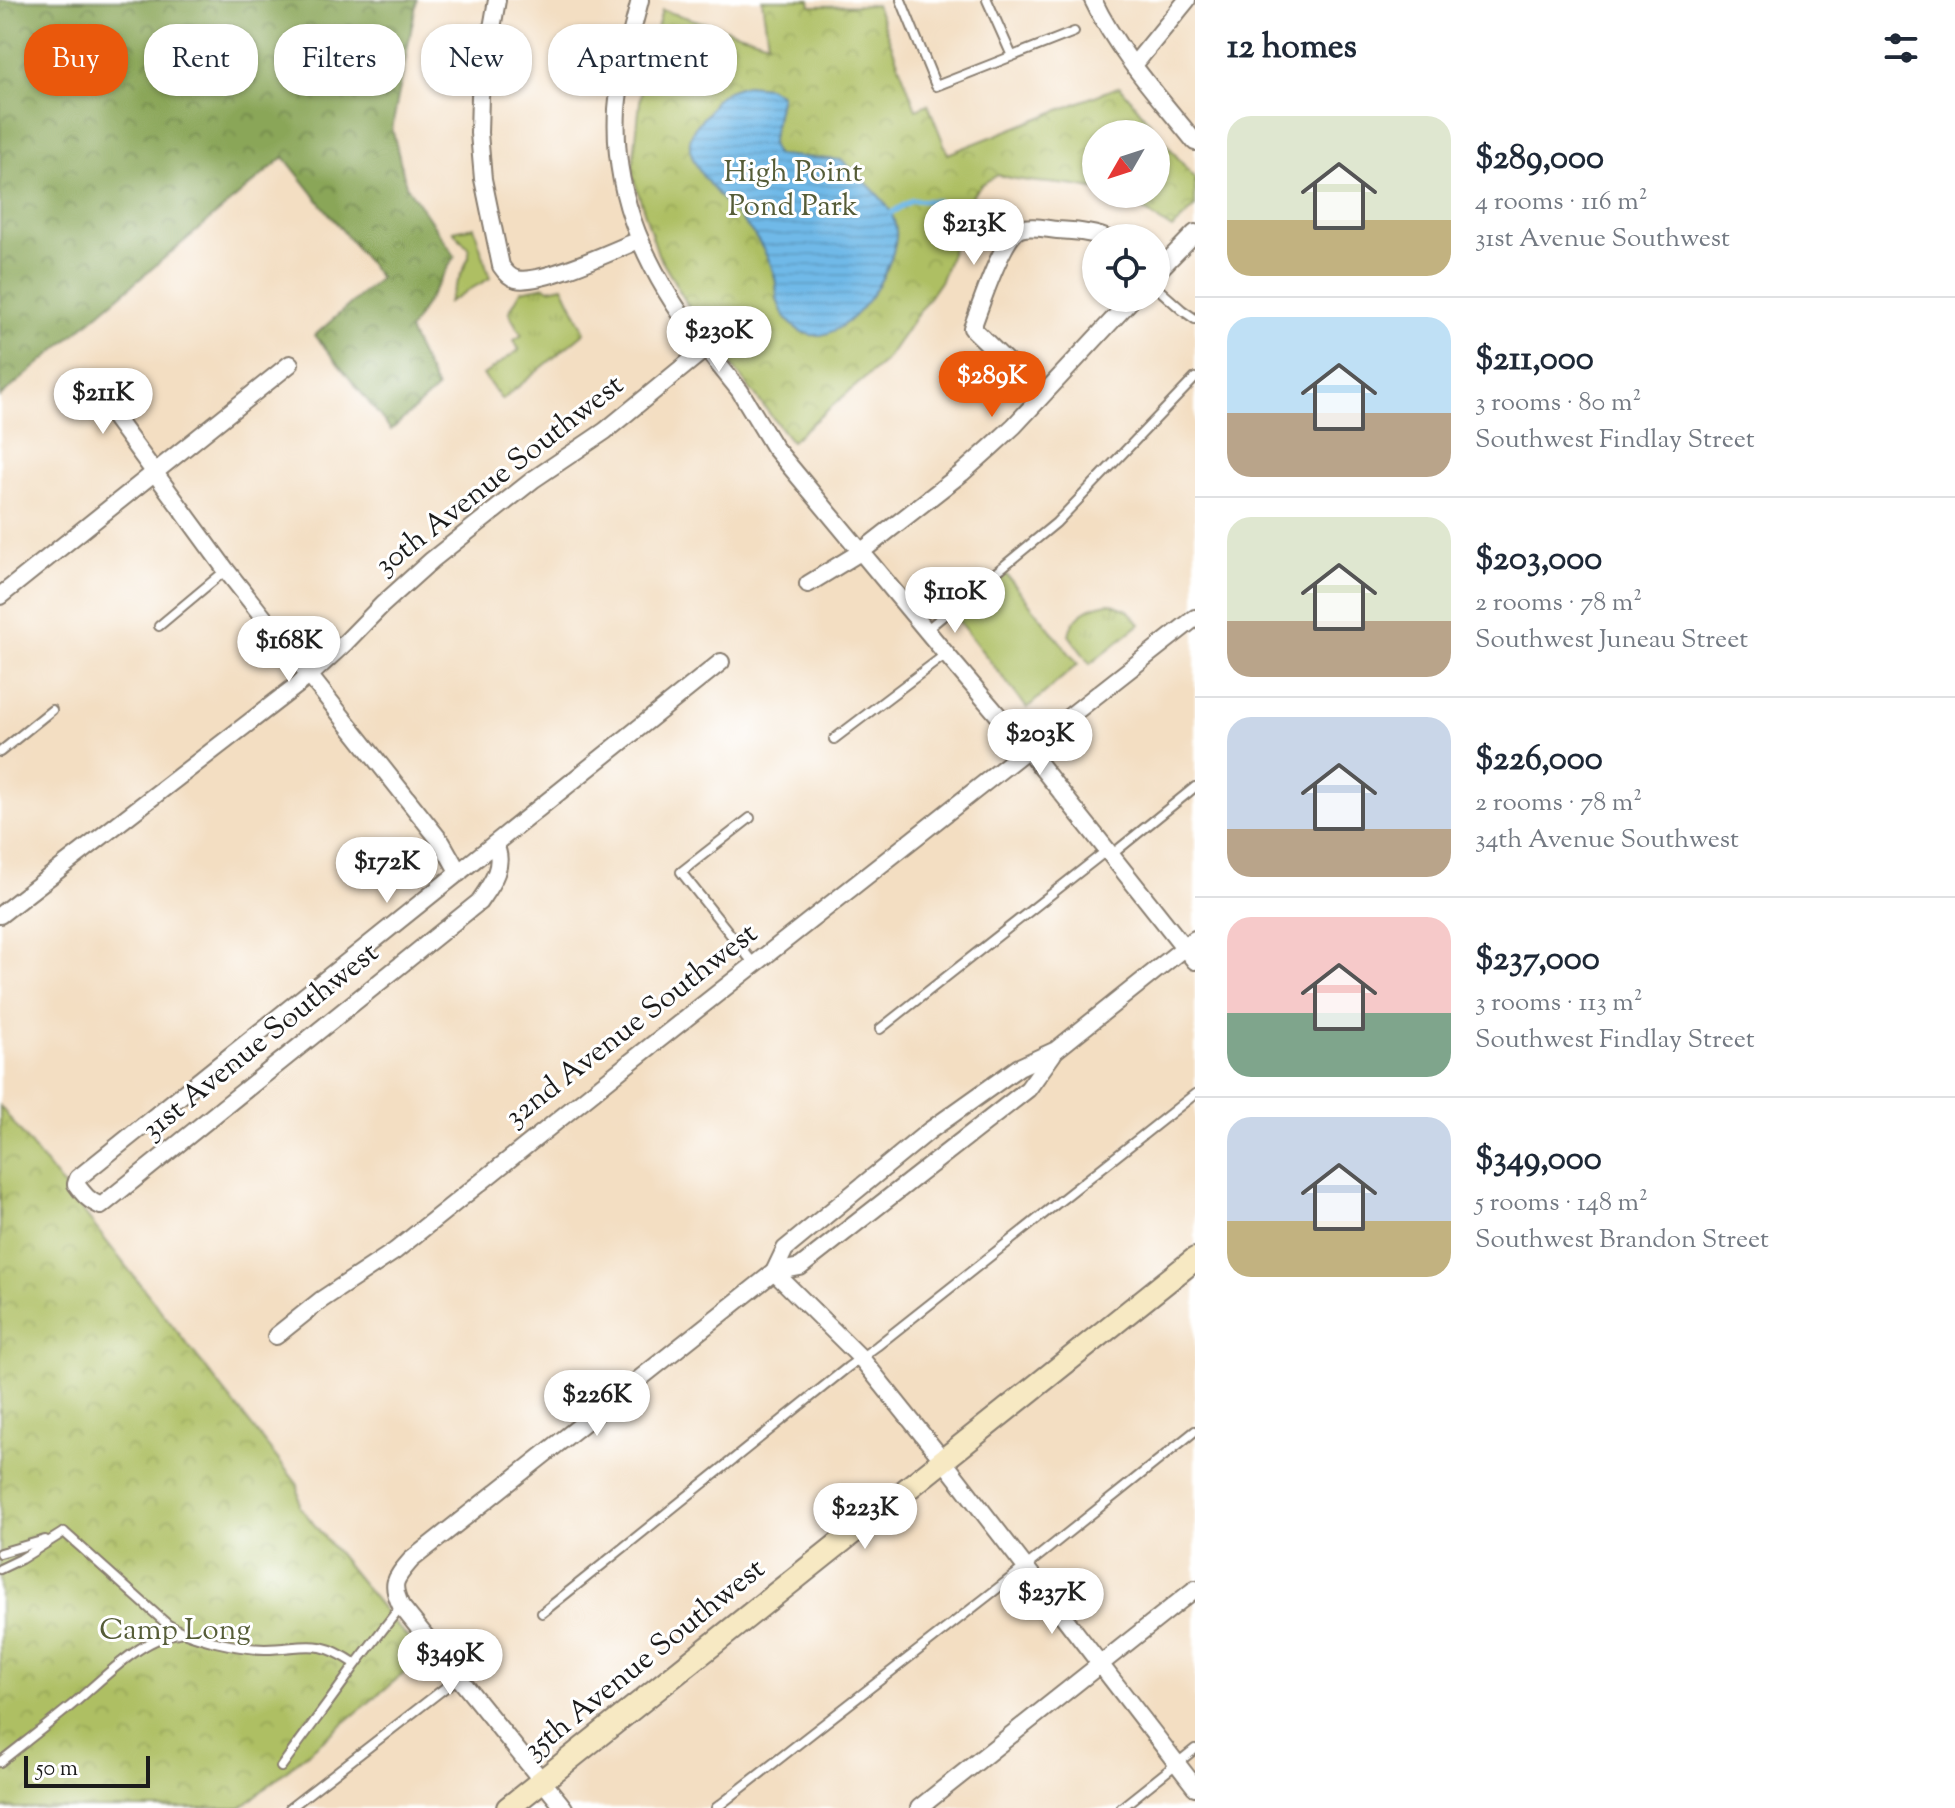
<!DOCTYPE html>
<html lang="en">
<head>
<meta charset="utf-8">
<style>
	body { margin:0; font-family:"Sorts Mill Goudy",serif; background:#f2f2f3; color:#1f2937; height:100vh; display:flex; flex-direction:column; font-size:30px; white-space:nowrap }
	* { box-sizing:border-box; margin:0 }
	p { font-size:26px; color:#747a83 }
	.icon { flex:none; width:44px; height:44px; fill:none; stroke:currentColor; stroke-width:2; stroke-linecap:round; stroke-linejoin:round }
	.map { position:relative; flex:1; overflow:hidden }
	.drawer { display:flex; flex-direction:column; background:#fff; width:760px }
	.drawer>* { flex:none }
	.top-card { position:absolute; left:24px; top:24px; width:760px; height:72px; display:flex; gap:16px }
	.needle { width:52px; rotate:231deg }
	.tools { position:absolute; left:1082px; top:120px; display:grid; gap:16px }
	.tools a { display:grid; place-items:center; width:88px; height:88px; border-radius:50%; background:#fff; box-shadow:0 2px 6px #0004; font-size:40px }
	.scale { position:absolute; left:24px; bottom:20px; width:126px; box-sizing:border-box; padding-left:8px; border:4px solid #1c1c1c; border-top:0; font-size:22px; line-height:28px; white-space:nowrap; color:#1c1c1c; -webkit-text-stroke:6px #fff; paint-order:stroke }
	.price { position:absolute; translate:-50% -68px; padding:0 18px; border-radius:28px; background:#fff; color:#222; font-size:26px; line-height:52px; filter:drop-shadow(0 2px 4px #0008) }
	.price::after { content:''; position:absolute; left:50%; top:48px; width:24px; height:18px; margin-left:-12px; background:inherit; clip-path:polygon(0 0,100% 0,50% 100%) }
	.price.active { background:#ea580c; color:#fff }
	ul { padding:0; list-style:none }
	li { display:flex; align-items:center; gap:24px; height:200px; padding:0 32px }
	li+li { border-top:2px solid #e0e1e3 }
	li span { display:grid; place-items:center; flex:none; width:224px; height:160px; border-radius:24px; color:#555 }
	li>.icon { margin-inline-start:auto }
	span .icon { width:96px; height:96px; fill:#fffc; stroke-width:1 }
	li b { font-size:34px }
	h2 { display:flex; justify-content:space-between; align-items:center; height:96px; padding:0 32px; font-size:34px }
	.tag { padding:0 28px; border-radius:32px; background:#fff; box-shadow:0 2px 6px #0004; font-size:28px; line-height:72px }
	.tag.active { background:#ea580c; color:#fff }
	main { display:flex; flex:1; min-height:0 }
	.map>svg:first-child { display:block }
</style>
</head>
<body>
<main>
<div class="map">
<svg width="1195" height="1808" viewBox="0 0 1195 1808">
	<defs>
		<pattern id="grass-tufts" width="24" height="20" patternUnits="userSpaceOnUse" patternTransform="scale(2)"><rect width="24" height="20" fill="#aebf63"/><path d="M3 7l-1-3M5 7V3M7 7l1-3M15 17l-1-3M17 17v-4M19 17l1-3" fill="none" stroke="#95a455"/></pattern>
		<pattern id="forest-crowns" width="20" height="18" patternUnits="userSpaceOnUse" patternTransform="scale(2)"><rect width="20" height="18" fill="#8aa659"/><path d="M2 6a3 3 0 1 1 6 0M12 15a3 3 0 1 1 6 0" fill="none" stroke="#708649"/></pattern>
		<pattern id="park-crowns" width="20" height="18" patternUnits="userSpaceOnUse" patternTransform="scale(2)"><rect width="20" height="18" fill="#aebf63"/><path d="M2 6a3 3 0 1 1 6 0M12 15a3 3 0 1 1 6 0" fill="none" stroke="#95a455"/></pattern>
		<pattern id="water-rules" width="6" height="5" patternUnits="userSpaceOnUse" patternTransform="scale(2)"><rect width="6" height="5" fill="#6fb9e8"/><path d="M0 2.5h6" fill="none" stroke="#609ec6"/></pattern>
	</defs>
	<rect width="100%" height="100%" fill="#fff"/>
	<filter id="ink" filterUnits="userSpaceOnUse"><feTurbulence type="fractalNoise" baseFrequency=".0125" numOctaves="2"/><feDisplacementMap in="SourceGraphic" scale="16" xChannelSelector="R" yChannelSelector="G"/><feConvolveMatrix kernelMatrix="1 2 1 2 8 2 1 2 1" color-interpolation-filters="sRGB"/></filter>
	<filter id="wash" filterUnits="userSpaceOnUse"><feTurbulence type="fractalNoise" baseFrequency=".006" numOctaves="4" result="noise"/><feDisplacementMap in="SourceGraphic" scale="32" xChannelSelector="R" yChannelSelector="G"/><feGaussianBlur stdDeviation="1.8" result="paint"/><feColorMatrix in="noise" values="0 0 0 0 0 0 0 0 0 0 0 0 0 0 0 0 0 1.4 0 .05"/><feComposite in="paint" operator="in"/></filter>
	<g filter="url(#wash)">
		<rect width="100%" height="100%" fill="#f3dec2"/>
		<g fill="url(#grass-tufts)" stroke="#656e40" stroke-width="2">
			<path d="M545,286L549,289L563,286L585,332L502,400L483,375L519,350L514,340L522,335C505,307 507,317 521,291Z"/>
			<path d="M1110,603L1128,610L1140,624L1090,664L1069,635C1072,615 1091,605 1110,603Z"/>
		</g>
		<polygon fill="url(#forest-crowns)" stroke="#53613a" stroke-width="2" points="0,0 417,0 392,128 406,185 455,256 409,331 437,389 391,430 315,335 380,278 284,157 0,397"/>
		<g fill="url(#park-crowns)" stroke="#656e40" stroke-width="2">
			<path d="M762,0H810L811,6L876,5L916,109L928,104L948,154L1120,86L1195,179V207L1172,229L1140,208L1111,194H1156V134H1096V190C1064,181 1030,185 998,175L982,184L973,194L941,280L885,361L791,441L697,321L658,254L632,174L642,84L662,10L768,42Z"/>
			<polygon points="0,1106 298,1485 300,1507 395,1624 425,1656 241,1808 0,1808"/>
		</g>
		<g fill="#aebf63" stroke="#656e40" stroke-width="2">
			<polygon points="474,227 490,278 448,302 469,257 469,249 453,231"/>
			<polygon points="1005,573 1078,664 1027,708 952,613"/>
		</g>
		<path fill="url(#water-rules)" stroke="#466a82" stroke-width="2" d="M746,85L768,87L781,95L771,144L776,155L842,160C855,173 884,197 891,213C894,218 897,231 896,237C894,271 850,341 811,335C795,332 783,317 778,302C776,294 777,286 775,278C773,270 770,262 766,255C763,248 758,241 754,235C738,213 686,170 690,141C691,130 698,124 705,116C710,111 711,106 715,101C722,91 736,88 746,85Z"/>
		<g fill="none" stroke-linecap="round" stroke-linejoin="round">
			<polyline stroke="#6fb9e8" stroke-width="5" points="891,213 912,200 937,201"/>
		</g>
	</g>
	<g filter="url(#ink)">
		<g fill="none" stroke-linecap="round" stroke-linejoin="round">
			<defs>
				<g id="lane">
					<polyline points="901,0 936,86 1074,32"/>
					<polyline points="987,0 1012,56"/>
					<polyline points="1156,287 1182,310 1195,319"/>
					<polyline points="159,626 226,570"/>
					<polyline points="926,630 1056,523 1195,378"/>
					<polyline points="834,739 946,654"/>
					<polyline points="0,752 52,710"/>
					<polyline points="750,818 681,872 754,964"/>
					<polyline points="1110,856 1195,787"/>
					<polyline points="880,1029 1106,851"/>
					<path d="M64,1532L167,1624C189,1638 239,1649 265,1649C307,1648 317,1637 356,1664C332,1699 306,1732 281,1767"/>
					<polyline points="0,1553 45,1540"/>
					<polyline points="0,1569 21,1559 64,1532"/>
					<polyline points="542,1613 848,1367 877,1346 1195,1094"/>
					<polyline points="356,1664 401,1606"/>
					<path d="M0,1762C24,1743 49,1724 73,1704C102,1680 140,1638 179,1633"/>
					<polyline points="290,1808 459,1677"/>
					<polyline points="716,1808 1025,1567 1195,1431"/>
					<polyline points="1121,1808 1195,1749"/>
				</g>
				<g id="street">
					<path d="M497,0L480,96L479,133L483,179L501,266C505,272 509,277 516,279C540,285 613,251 639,240"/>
					<path d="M640,0C631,36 620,72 617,109C612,198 648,273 701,342"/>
					<path d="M1093,0C1118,53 1159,97 1195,142"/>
					<polyline points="1134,65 1187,0"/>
					<polyline points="1156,273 1195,233"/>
					<polyline points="711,355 740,391 774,447 946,654 1020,741"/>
					<polyline points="87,380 226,570 442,843 459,873"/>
					<path d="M1041,395L972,328C980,308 1002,237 1020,229C1031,225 1046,229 1057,230C1074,231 1090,232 1106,238"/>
					<polyline points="808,584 862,551 962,473 990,448 1014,426 1133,298"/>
					<polyline points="0,596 290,364"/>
					<polyline points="1037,742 1195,618"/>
					<polyline points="1034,758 1195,961"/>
					<path d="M494,844C507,864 490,886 479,902L101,1206C89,1201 84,1195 76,1184L78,1178L721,662"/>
					<polyline points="0,915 309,676 346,642 382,605 432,560 534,479 605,431 699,354"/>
					<polyline points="774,1272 861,1358 942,1459 1195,1787"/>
					<polyline points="774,1272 800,1267 1028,1089 1053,1054"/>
					<polyline points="276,1336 321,1300 395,1251 628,1064 1020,755"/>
					<path d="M564,1808L401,1606C390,1583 395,1579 411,1560L774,1272L785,1249L929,1131L1019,1067L1056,1050L1195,939"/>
					<polyline points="919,1808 1195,1589"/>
				</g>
				<polyline id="secondary" points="508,1808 1195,1259"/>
			</defs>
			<use href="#lane" stroke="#887d6f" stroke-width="12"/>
			<use href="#street" stroke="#887d6f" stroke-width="20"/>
			<use href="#secondary" stroke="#887d6f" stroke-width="26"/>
			<use href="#lane" stroke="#fff" stroke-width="8"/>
			<use href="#street" stroke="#fff" stroke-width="16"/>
			<use href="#secondary" stroke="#f7e9c3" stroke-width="22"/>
		</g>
	</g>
	<g text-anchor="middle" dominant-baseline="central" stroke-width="6" stroke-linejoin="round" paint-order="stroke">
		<g font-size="30" fill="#565d38" stroke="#fff">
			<text x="793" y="173">High Point<tspan x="793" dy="34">Pond Park</tspan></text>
			<text x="175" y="1631">Camp Long</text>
		</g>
		<g font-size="30" fill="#1c1c1c" stroke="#fff">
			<text transform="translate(500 476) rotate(-38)">30th Avenue Southwest</text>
			<text transform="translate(632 1026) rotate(-38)">32nd Avenue Southwest</text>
			<text transform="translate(261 1042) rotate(-39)">31st Avenue Southwest</text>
			<text transform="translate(645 1660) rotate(-39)">35th Avenue Southwest</text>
		</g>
	</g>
</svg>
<div class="tools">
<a><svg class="needle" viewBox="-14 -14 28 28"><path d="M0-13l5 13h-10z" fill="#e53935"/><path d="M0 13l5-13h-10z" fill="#747a83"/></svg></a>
<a><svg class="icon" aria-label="locate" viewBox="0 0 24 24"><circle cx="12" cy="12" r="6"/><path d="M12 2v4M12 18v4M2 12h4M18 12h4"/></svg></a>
</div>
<div class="scale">50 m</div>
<b class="price" style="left:974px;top:267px">$213K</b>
<b class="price" style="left:719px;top:374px">$230K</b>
<b class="price active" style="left:992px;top:419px">$289K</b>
<b class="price" style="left:103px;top:436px">$211K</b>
<b class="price" style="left:955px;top:635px">$110K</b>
<b class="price" style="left:289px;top:684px">$168K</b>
<b class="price" style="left:1040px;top:777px">$203K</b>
<b class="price" style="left:387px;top:905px">$172K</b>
<b class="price" style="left:597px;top:1438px">$226K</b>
<b class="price" style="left:865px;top:1551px">$223K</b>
<b class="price" style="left:1052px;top:1636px">$237K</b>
<b class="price" style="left:450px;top:1697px">$349K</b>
<div class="top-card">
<a class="tag active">Buy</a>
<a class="tag">Rent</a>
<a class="tag">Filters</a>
<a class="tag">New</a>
<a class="tag">Apartment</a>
</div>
</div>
<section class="drawer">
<h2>12 homes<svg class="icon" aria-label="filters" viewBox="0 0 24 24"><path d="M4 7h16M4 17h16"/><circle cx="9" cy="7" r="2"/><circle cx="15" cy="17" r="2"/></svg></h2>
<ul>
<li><span style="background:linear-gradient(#dfe7d0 65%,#c2b280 0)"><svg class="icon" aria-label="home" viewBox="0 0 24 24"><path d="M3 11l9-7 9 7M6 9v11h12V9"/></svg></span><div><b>$289,000</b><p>4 rooms · 116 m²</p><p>31st Avenue Southwest</p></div></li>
<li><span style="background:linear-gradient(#bfe0f5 60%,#b9a48a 0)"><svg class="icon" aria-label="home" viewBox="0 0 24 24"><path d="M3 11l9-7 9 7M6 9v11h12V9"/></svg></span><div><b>$211,000</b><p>3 rooms · 80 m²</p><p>Southwest Findlay Street</p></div></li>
<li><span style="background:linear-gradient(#dfe7d0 65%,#b9a48a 0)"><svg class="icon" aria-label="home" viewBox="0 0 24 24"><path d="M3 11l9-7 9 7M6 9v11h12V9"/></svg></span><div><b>$203,000</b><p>2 rooms · 78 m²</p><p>Southwest Juneau Street</p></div></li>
<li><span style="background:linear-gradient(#c9d6e8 70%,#b9a48a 0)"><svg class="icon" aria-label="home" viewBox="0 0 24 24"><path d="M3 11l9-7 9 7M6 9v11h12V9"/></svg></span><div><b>$226,000</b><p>2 rooms · 78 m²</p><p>34th Avenue Southwest</p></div></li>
<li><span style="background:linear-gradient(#f6c9c9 60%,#7fa58c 0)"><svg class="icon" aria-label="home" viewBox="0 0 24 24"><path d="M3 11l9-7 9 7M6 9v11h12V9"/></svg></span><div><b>$237,000</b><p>3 rooms · 113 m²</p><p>Southwest Findlay Street</p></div></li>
<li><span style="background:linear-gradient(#c9d6e8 65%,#c2b280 0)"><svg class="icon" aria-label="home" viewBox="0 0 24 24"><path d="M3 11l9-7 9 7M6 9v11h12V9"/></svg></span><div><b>$349,000</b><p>5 rooms · 148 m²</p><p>Southwest Brandon Street</p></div></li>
</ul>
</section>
</main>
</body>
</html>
